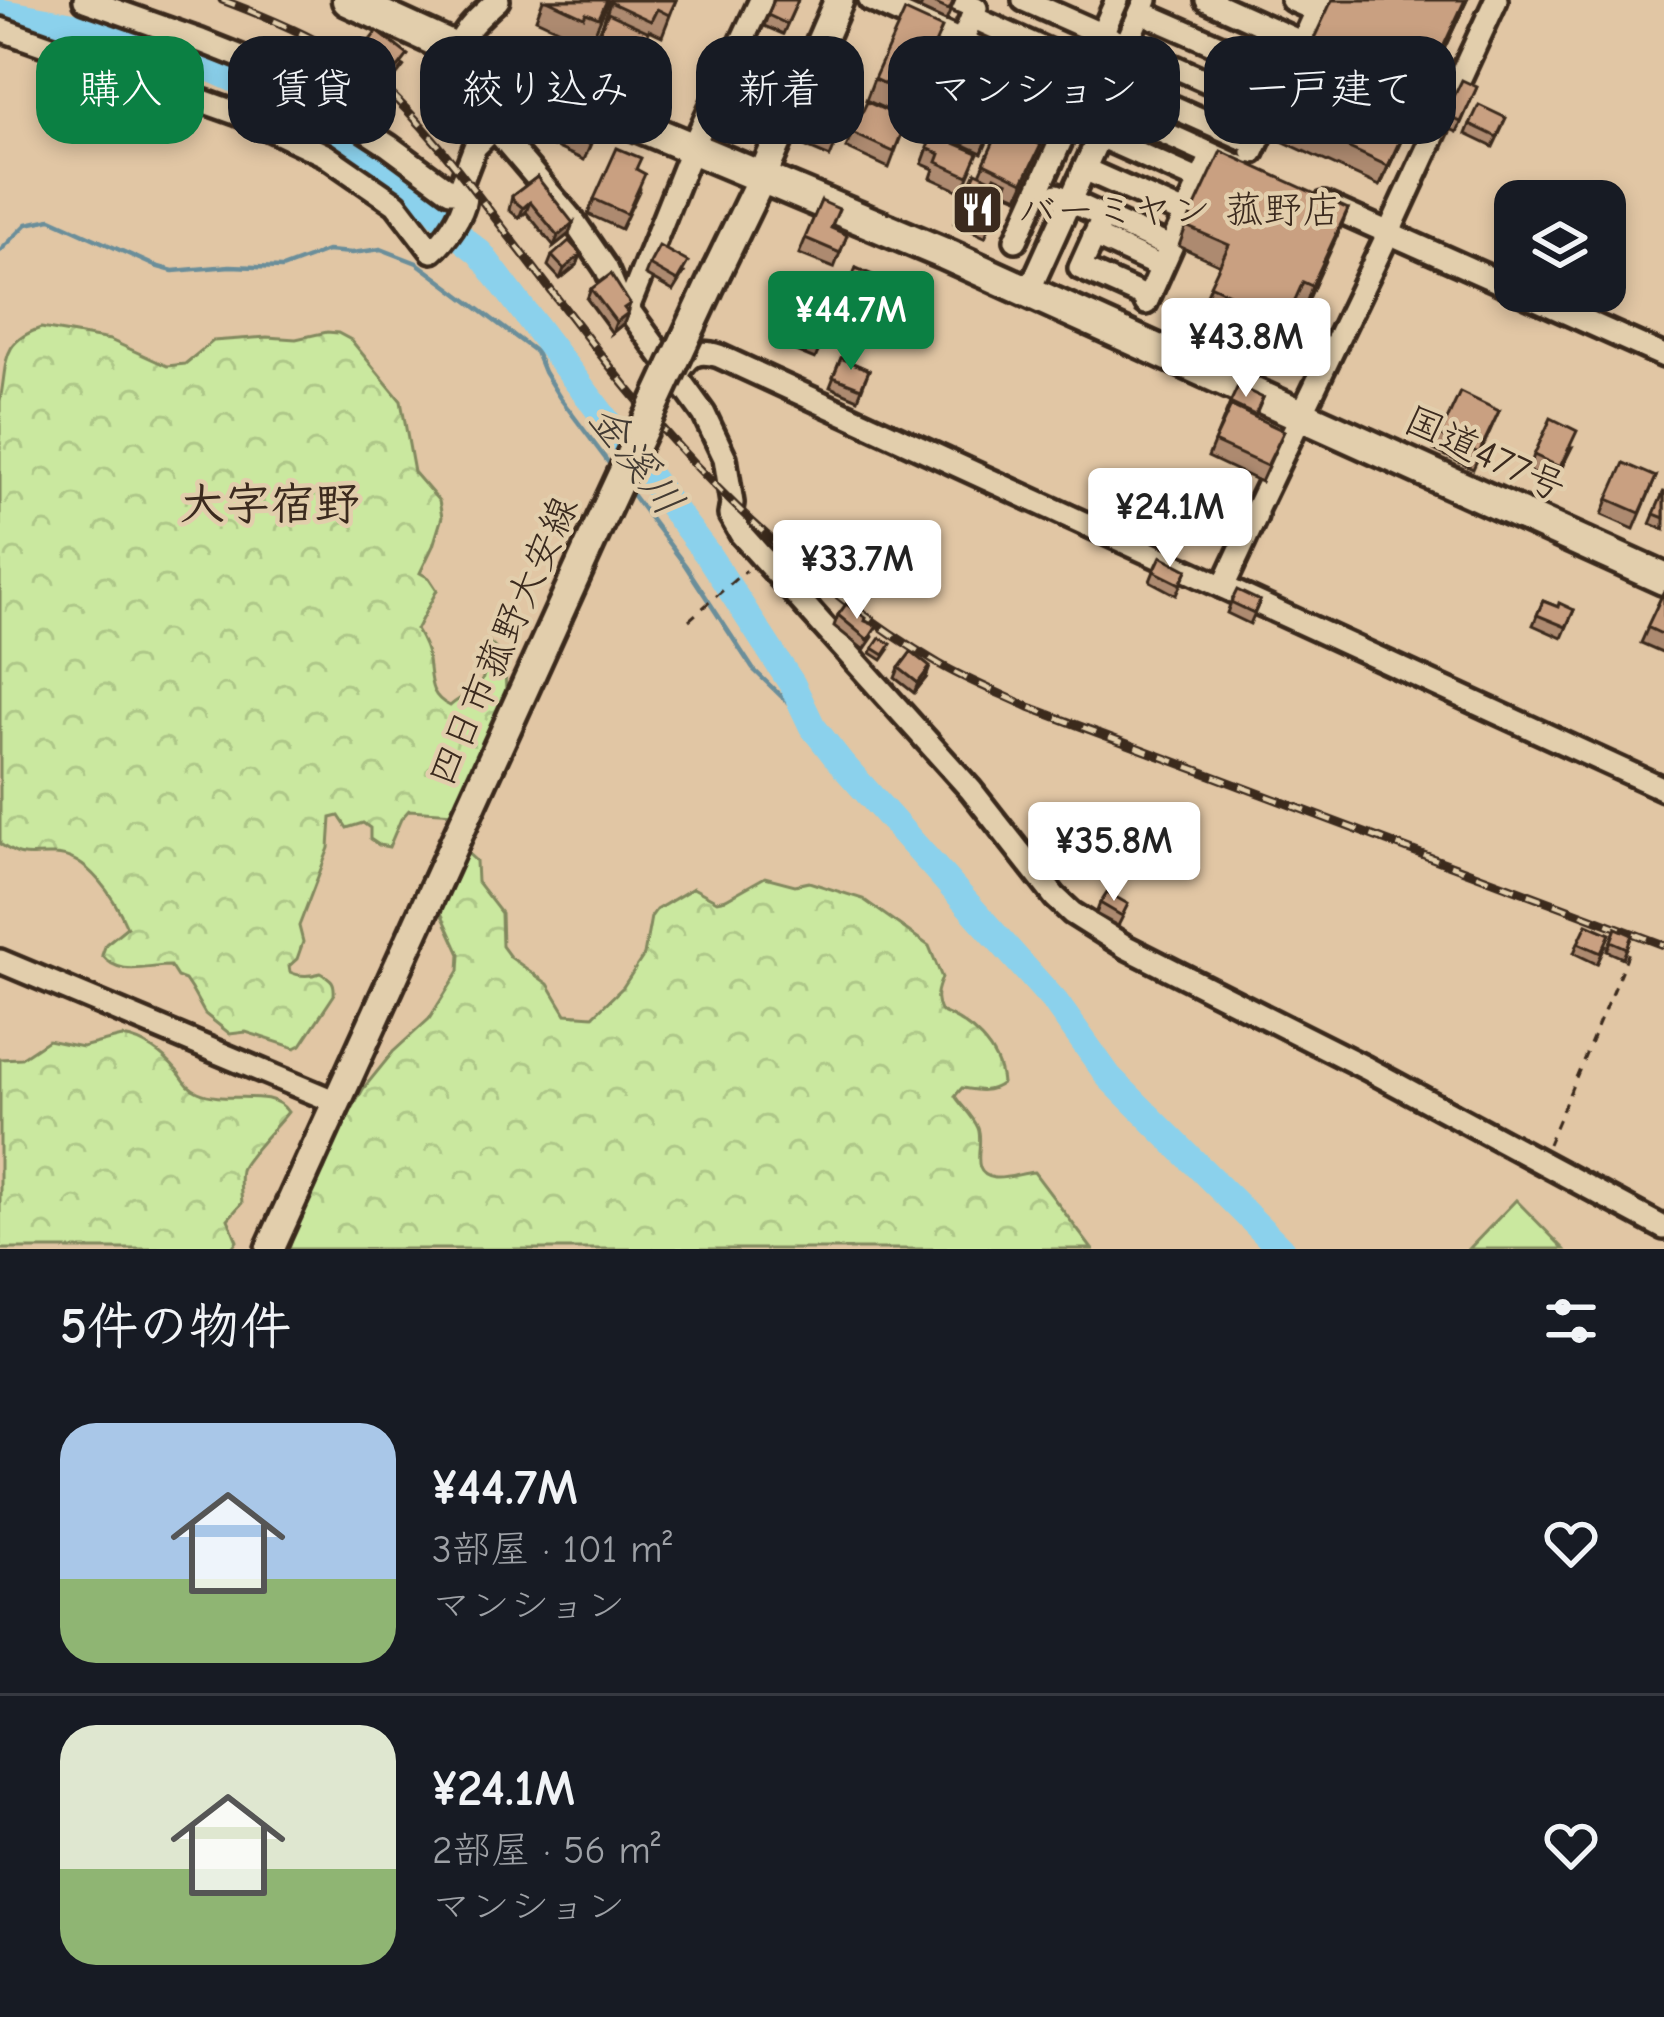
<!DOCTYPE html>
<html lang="ja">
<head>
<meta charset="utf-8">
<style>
	body { margin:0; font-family:"Comic Neue","Klee One",sans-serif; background:#20242c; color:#f1f3f6; height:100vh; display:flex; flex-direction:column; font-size:45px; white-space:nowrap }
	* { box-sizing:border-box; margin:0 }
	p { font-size:39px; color:#9ea1a6 }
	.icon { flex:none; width:66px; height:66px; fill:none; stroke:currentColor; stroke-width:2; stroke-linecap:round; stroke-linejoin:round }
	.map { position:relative; height:1249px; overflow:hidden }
	.side { display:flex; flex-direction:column; background:#171b24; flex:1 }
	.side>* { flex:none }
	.top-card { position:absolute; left:36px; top:36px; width:1593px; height:108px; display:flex; gap:24px }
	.fabs { position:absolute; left:1494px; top:180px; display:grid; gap:24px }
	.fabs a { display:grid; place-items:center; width:132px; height:132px; border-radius:24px; background:#171b24; box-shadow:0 6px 18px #0003; font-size:60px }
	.price { position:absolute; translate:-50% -102px; padding:0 27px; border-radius:12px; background:#fff; color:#222; font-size:39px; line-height:78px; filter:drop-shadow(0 3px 6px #0008) }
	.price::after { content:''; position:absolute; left:50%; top:72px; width:36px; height:27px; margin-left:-18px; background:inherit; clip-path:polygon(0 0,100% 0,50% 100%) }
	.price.active { background:#0b8043; color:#fff }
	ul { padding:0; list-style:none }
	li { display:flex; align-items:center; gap:36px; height:300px; padding:0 60px }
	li+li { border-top:3px solid #363941 }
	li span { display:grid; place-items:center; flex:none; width:336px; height:240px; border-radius:36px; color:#555 }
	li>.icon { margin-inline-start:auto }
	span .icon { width:144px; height:144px; fill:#fffc; stroke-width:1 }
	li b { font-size:51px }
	h2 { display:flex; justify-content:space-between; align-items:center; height:144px; padding:0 60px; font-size:51px }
	.chip { padding:0 42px; border-radius:36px; background:#171b24; box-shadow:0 6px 18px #0003; font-size:42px; line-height:108px }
	.chip.active { background:#0b8043; color:#fff }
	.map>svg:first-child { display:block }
</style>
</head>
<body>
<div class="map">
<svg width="1664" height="1249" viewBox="0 0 1664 1249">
	<defs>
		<pattern id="forest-crowns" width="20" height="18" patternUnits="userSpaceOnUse" patternTransform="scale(3)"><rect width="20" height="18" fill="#cae89f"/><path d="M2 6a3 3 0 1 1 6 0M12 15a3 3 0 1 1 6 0" fill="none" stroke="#aec788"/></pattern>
	</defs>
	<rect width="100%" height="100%" fill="#e1c6a4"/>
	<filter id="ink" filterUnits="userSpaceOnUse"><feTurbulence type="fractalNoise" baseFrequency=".00833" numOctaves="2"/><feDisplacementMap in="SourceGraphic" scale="24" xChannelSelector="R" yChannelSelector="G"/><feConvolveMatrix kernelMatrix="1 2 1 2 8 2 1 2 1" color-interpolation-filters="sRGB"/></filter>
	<g filter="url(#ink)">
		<polygon fill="#cae89f" stroke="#82895e" stroke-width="3" points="1516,1200 1564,1249 1469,1249"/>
		<g fill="url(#forest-crowns)" stroke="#82895e" stroke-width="3">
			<path d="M41,328L110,340L167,366L185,364L213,341L267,337L296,339L327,332L338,333L351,340L401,401L414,472L439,501L442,517L433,546L420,573L429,578L437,590L416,630C422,640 427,649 428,660C431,681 429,696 450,706C462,694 486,690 484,669C483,662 481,655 481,648L489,642L499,652L505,666L506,695L455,813L409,810L401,819L389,847L379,845L370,839V828L363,823L347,828L339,816L331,818L329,848L299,926L303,942L297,959L289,966L290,972C300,977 311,976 321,973C332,979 335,982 334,995L301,1045L295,1048L246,1032L230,1034L205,1014L191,989L185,980L177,977L170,966C146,966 119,977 102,955L106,944L127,927C115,899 88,855 54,855C27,854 25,861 0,844V401C8,361 0,342 41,328Z"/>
			<path d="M465,851L476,861L477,882L501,913L502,946L510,957L548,984L566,1014L593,1016L623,987L644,955L651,917L656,910L693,888L717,901L726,899L765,877L795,885L809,882L863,899L929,946L942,978C937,989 934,999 940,1011C970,1023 999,1048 1002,1083C989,1093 978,1091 962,1088L955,1096C962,1107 973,1116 978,1128C985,1145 967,1174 995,1178C1007,1179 1022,1173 1034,1172L1092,1249H289L303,1202L324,1170L337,1137L363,1089L393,1052L429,1019L459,971L460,954L438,906Z"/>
			<path d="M122,1037C144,1040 164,1055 178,1072C185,1081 187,1087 198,1092C227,1105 271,1086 288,1112C278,1125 244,1159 241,1170C239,1180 241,1193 242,1203L228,1219L237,1241L231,1249H0V1059L21,1058L48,1040L82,1047Z"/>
		</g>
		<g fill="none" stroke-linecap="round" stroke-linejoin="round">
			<g stroke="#6b8e9a" stroke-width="4.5">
				<polyline points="0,251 27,224 51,219 155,266 173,271 230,266 282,268 327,251 352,253 381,249 417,263 536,352 544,372 560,398 614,470"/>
				<polyline points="628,489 685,565 753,669 812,726"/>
			</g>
			<polyline stroke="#8bd1ec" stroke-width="27" points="0,12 109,32 214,70 285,102 419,191 465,241 480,253 708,555 792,684 812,726 842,764 1056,1003 1109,1077 1281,1249"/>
			<defs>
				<g id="minor">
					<path d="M498,0C471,25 447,43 456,83L575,223L606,268L617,294L704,414L725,458L732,503L730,515L741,534L971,790L1055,897L1072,913L1126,947L1366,1068L1664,1228"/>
					<polyline points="870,0 1240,167"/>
					<polyline points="958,0 976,8 948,73 961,79"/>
					<polyline points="1024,0 1272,110"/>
					<polyline points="1207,0 1303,43"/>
					<polyline points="1292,0 1317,11"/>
					<polyline points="1141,12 1288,76"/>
					<polyline points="972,17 1256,144"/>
					<path d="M0,29L236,113L325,155L396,204L432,251C445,240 463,215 465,198L458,191H450L389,146L269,68L201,41L85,0"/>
					<polyline points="1101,36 1117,0"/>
					<polyline points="1099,136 1200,181"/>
					<polyline points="1253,152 1322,0"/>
					<polyline points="1084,169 1185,214"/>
					<polyline points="458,191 475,147 496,126"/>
					<polyline points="1057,195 1170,247"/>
					<polyline points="1324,204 1515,289"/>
					<polyline points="1103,217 1080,268 1148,298"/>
					<polyline points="1094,236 1161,267"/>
					<polyline points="1016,240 1067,127 1017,104"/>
					<polyline points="1029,291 1118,95 1125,47 1146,0"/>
					<polyline points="1518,291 1664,356"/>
					<polyline points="1146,303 1212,155"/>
					<polyline points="628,308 692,148 761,0"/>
					<path d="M677,375C689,355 696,349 719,356L1664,789"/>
					<polyline points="1223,587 1256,516 1256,510 1389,232 1496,0"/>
					<polyline points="0,961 336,1102"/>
				</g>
				<g id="major">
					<polyline points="718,268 762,177 839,0"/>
					<polyline points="270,1249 601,520"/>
				</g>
				<polyline id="highway" points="348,0 455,49 945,254 1664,579"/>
			</defs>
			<use href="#minor" stroke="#3b2a1e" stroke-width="30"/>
			<use href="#major" stroke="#3b2a1e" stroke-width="36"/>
			<use href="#highway" stroke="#3b2a1e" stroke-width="39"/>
			<g stroke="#3b2a1e" stroke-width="3" stroke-dasharray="9 9" stroke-linecap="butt">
				<polyline points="689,620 746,570"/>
				<polyline points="1548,1144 1629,952"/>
			</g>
			<use href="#minor" stroke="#e2ceac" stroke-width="21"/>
			<use href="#major" stroke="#e2ceac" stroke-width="27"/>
			<use href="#highway" stroke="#e2ceac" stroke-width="30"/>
			<defs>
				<path id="rail" d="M222,0C278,21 335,45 381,85C426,125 463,176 499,223C557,297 612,374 675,443C753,529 839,605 939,664C967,680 999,693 1029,707L1664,945"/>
			</defs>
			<use href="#rail" stroke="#3b2a1e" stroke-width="9"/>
			<use href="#rail" stroke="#e2ceac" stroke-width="4.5" stroke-dasharray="14" stroke-linecap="butt"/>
			<defs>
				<polyline id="major-bridge" points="601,520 718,268"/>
			</defs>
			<use href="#major-bridge" stroke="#3b2a1e" stroke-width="36" stroke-linecap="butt"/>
			<use href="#major-bridge" stroke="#e2ceac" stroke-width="27"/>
		</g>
		<g fill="#ad8a6f" stroke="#3b2a1e" stroke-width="3">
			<polygon points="543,0 609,0 592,39 579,33 577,38 536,19"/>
			<polygon points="611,0 676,0 662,36 649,30 620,97 580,78 603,23"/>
			<polygon points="774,0 798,0 783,34 764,26"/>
			<polygon points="924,0 955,0 946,21 920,9"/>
			<polygon points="1467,0 1380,186 1271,136 1278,115"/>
			<polygon points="367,44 404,66 394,79 363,54"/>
			<polygon points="932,54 1009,89 982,153 866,100 874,79"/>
			<polygon points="1477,87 1457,132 1441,125 1445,115"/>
			<polygon points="840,108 849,111 830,157 804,146 809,130"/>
			<polygon points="604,113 584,160 516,129 522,114"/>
			<polygon points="1043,116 1033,139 1026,136 1025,137 1041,145 1018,197 1004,191 985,237 954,223 960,207 980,174 997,136 995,135 999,124"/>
			<polygon points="907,120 889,168 846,148 852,133"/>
			<polygon points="1470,124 1502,128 1493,147 1466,134"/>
			<polygon points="933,134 972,169 962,192 931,178 934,169 922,164"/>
			<polygon points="637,170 640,189 621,229 588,214 594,199"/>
			<polygon points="537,177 569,234 554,246 526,212 519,218 509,210 512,196"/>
			<polygon points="821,201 832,229 847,235 834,268 799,254"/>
			<polygon points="1348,209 1305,307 1296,303 1278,341 1202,306 1220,265 1179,246 1186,226"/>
			<polygon points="581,254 577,265 560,279 548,266 552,256"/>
			<polygon points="649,265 684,273 673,291 645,275"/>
			<polygon points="856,268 909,304 897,336 838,311"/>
			<polygon points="591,289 630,304 624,323 612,333 587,299"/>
			<polygon points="800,320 827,331 815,359 788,348"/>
			<polygon points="841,358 869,370 858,399 830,387"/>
			<polygon points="1263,398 1255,417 1284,431 1261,482 1208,457 1230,403"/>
			<polygon points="1499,411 1473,469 1434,450 1440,435"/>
			<polygon points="1572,447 1554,483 1528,471 1534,455"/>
			<polygon points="1656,477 1634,529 1602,515 1608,499"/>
			<polygon points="1664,491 1664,530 1650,524"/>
			<polygon points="1187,570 1176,595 1150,581 1154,571"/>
			<polygon points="1664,591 1664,653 1641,643"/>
			<polygon points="1260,601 1250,624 1227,613 1231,602"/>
			<polygon points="1543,601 1558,607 1574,610 1562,638 1533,625"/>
			<polygon points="838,615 865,621 873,637 864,650 834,626"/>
			<polygon points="873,648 889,650 882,660 871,653"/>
			<polygon points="899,668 926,678 914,693 895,678"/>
			<polygon points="1100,903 1124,914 1118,926 1096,914"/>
			<polygon points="1616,928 1632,935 1623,958 1607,951"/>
			<polygon points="1578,943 1606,945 1597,964 1574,953"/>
		</g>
		<g fill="#8d705a" stroke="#3b2a1e" stroke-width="3">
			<polygon points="1465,0 1467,0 1380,186 1388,166"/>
			<polygon points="1009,89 1002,110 982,153 990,132"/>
			<polygon points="530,202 526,212 519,218 523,208"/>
			<polygon points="1348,209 1340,230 1305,307 1312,286"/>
			<polygon points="573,223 569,234 554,246 558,236"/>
			<polygon points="581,254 577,265 560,279 564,269"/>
			<polygon points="628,313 624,323 612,333 616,322"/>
			<polygon points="930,667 926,678 914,693 918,683"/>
		</g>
		<g fill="#c9a081" stroke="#3b2a1e" stroke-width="3">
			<polygon points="547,0 607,0 599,18 586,13 584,17"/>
			<polygon points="611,0 676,0 669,15 657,9 651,21 610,2"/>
			<polygon points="774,0 798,0 787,24 768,15"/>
			<polygon points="927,0 954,0 949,10"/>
			<polygon points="1332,0 1465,0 1388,166 1278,115"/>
			<polygon points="905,11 942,28 931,53 1009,89 990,132 874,79"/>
			<polygon points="608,13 649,32 626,81 585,63"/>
			<polygon points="377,31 408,55 398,68 367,44"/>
			<polygon points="1462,80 1477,87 1461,122 1445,115"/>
			<polygon points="536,83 604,113 589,144 522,114"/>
			<polygon points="826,93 842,100 840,108 849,111 836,141 809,130"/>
			<polygon points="1010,101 1043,116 1037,129 1030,125 1025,136 999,124"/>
			<polygon points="867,102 907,120 894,152 852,133"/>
			<polygon points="1479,105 1506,118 1497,137 1470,124"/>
			<polygon points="1001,126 1041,145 1023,182 984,163"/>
			<polygon points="933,134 978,153 968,176 937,162 940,154 927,148"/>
			<polygon points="617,148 641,158 636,169 645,174 627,214 594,199"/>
			<polygon points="1221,151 1348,209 1312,286 1303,282 1286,320 1210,285 1229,245 1186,226"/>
			<polygon points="976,172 993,180 995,176 1008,182 990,221 960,207"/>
			<polygon points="537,177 573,223 558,236 530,202 523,208 513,200 512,196"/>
			<polygon points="821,201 839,209 831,228 847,235 840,253 805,238"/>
			<polygon points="569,241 581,254 564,269 552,256"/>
			<polygon points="659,246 688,262 677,281 649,265"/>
			<polygon points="856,268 908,290 903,301 909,304 902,320 844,296"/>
			<polygon points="611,274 630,304 624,308 628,313 616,322 591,289"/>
			<polygon points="800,320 827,331 819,349 792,337"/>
			<polygon points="841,358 869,370 861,388 833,377"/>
			<polygon points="1238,386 1263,398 1255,415 1230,403"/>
			<polygon points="1460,392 1499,411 1479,453 1440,435"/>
			<polygon points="1231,406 1284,431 1267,466 1214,442"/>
			<polygon points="1551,418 1577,431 1560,467 1534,455"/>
			<polygon points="1624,463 1656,477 1640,513 1608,499"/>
			<polygon points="1664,491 1664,518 1654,514"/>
			<polygon points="1161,556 1187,570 1180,584 1154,571"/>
			<polygon points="1237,590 1260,601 1254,613 1231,602"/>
			<polygon points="1664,591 1664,635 1647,627"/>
			<polygon points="1543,601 1558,607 1559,603 1574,610 1566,627 1537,615"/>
			<polygon points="846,604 866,618 865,621 877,626 868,640 838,615"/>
			<polygon points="880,638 891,644 884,655 873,648"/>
			<polygon points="911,652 930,667 918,683 899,668"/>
			<polygon points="1107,892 1128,904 1122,916 1100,903"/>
			<polygon points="1587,924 1610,934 1601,953 1578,943"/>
			<polygon points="1616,928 1632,935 1627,948 1611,941"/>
		</g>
	</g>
	<defs>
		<symbol id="restaurant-square" viewBox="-11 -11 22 22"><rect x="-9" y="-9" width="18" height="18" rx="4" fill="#3b2a1e" stroke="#e2ceac"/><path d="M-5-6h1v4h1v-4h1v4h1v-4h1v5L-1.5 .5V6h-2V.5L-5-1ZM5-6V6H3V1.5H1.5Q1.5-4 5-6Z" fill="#fff"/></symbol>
	</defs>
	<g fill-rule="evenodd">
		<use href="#restaurant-square" x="948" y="180" width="59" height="59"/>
	</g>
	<g text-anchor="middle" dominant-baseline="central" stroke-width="9" stroke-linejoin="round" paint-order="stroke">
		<g font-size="39" fill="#3b2a1e" stroke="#e2ceac" text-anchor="start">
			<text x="1017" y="210">バーミヤン 菰野店</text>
		</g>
		<g font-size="39" fill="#3b2a1e" stroke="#e2ceac">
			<text transform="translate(1485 454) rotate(25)">国道477号</text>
			<text transform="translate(503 641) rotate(-66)">四日市菰野大安線</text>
		</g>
		<g font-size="42" font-style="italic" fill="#433b33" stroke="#e2ceac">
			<text transform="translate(636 460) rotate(53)">金溪川</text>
		</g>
		<g font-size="45" font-weight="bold" fill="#3b2a1e" stroke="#e2ceac">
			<text x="270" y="504">大字宿野</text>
		</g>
	</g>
</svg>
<div class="fabs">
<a><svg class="icon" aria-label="layers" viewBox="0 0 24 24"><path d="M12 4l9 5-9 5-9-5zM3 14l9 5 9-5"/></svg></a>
</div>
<b class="price active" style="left:851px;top:373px">¥44.7M</b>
<b class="price" style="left:1246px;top:400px">¥43.8M</b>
<b class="price" style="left:1170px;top:570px">¥24.1M</b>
<b class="price" style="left:857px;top:622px">¥33.7M</b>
<b class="price" style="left:1114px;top:904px">¥35.8M</b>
<div class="top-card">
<a class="chip active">購入</a>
<a class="chip">賃貸</a>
<a class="chip">絞り込み</a>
<a class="chip">新着</a>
<a class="chip">マンション</a>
<a class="chip">一戸建て</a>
</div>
</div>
<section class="side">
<h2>5件の物件<svg class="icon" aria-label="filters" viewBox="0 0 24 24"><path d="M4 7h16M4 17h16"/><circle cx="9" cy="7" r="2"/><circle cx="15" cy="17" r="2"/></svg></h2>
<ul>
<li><span style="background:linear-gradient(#a9c7e8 65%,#8fb573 0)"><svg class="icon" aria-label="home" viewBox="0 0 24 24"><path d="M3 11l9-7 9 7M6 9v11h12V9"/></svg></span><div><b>¥44.7M</b><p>3部屋 · 101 m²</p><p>マンション</p></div><svg class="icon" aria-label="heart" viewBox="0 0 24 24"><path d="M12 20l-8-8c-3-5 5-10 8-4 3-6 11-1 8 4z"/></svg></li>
<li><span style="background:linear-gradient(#dfe7d0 60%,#8fb573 0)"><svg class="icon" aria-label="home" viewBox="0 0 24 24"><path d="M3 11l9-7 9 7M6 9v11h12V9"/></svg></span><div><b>¥24.1M</b><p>2部屋 · 56 m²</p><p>マンション</p></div><svg class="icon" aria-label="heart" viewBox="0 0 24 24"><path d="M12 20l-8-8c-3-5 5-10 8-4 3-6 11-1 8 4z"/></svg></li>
</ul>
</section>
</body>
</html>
